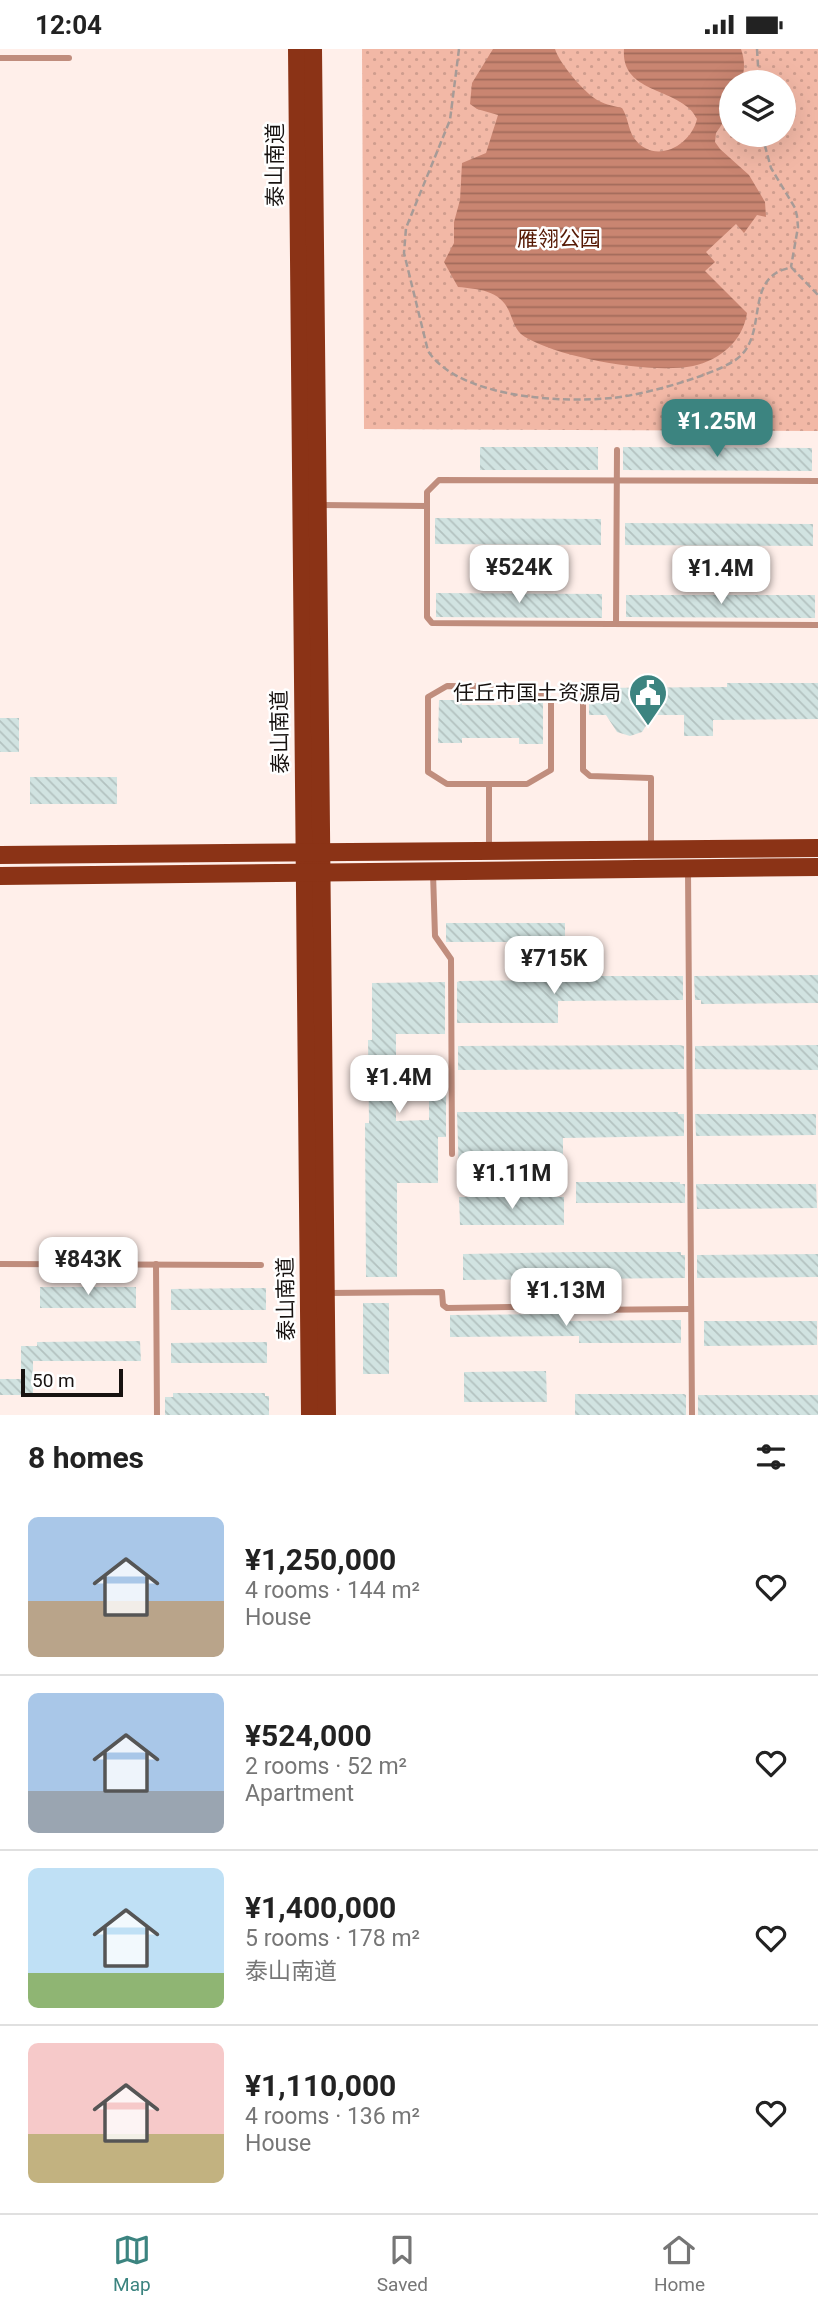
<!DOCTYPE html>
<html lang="en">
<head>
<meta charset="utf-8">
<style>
	body { margin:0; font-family:Roboto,"Noto Sans SC",sans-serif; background:#f2f2f2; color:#222; height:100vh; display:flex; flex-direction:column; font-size:26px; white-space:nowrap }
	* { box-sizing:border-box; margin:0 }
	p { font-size:23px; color:#767676 }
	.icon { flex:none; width:38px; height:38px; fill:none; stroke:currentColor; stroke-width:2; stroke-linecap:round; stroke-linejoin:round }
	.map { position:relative; height:1366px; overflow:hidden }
	.panel { display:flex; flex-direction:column; background:#fff; flex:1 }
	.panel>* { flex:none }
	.fabs { position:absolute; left:719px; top:21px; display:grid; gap:14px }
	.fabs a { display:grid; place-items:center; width:77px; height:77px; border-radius:50%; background:#fff; box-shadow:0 7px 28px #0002; font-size:35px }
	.scale { position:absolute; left:21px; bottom:18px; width:102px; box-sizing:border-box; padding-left:7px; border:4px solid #171210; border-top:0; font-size:19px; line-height:24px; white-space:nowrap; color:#171210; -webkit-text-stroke:5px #fff; paint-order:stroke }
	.price { position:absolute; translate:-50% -60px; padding:0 16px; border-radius:14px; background:#fff; color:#222; font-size:23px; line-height:46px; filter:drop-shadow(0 2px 4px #0008) }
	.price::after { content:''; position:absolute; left:50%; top:42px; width:21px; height:16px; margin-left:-10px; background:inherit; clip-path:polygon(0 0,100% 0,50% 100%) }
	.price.selected { background:#3c8480; color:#fff }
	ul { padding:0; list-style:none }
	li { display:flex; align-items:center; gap:21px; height:175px; padding:0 28px }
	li+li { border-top:2px solid #e0e0e0 }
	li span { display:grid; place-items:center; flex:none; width:196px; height:140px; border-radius:10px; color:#555 }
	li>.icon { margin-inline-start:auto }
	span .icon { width:84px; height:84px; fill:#fffc; stroke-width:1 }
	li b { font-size:30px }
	h2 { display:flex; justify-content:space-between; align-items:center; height:84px; padding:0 28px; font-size:30px }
	.status { display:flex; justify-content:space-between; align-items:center; height:49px; padding:0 35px; background:#fff; direction:ltr }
	.status svg { height:19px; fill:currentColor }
	.menu { display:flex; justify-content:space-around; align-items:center; height:98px; border-top:2px solid #e0e0e0; background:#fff; font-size:19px; color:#767676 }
	.menu a { display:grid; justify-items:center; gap:4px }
	.menu .selected { color:#3c8480 }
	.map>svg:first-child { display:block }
</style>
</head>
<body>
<div class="status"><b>12:04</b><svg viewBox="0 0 49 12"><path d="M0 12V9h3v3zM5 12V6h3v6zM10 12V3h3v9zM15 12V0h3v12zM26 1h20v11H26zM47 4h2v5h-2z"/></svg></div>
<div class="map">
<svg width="818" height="1366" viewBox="0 0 818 1366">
	<defs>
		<pattern id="park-dots" width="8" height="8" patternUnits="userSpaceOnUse" patternTransform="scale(1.75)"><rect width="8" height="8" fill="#f2b8a6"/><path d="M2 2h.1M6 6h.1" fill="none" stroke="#cf9d8e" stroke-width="1.8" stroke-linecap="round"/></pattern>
		<pattern id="water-rules" width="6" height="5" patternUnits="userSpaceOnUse" patternTransform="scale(1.75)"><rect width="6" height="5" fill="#c98571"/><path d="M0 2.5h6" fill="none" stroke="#a26b5b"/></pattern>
		<pattern id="building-back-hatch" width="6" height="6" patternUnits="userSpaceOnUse" patternTransform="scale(1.75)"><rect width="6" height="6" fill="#d1e3e1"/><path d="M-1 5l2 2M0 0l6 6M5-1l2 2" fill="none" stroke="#b3c2c0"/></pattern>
	</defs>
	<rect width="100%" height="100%" fill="#ffefea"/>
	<path fill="url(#park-dots)" fill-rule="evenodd" d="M362,0H818V382L364,380ZM732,33H784V86H732Z"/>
	<path fill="url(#water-rules)" d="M493,0H555C559,14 586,46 599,52C606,56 615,57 622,59C628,68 628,80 634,89C654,117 691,97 697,70C694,65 691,60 686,57C663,39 621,39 624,0H741C745,12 745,21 741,33H732L731,62L716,84L715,93L720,100L749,126L765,153L766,168L757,166L744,184L736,175L706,203L715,213L705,222L747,264C743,292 720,311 693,317C651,325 563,310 525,288C515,282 513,271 509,262C500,241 478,240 458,238L444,213L454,194V173L460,151L462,114L486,104L498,66L477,60L470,55L472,34Z"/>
	<g fill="url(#building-back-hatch)">
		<rect x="480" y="398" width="118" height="23"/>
		<polygon points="623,398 812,399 812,422 623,421"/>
		<polygon points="435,469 601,470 601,496 435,495"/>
		<polygon points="625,474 813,475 813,497 625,496"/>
		<polygon points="436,544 602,545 602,569 436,568"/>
		<polygon points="626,546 815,546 815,569 626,568"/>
		<polygon points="727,634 818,634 818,670 713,671 713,687 684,687 684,666 653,666 642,683 630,687 617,683 606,666 589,666 589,639 727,638"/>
		<polygon points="439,651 462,651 462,656 519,656 519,651 540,651 543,653 543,695 519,695 519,689 462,689 462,694 438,694"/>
		<rect x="0" y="669" width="19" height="34"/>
		<rect x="30" y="728" width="87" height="27"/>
		<rect x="446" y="874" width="119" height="19"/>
		<polygon points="818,926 818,954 701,955 701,951 695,951 694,927"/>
		<polygon points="569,927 683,927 683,951 558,952 558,974 457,974 457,933 460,932 569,931"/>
		<polygon points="445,933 445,985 396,985 396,1072 429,1071 429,1014 446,1014 446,1088 438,1088 438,1134 397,1134 397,1228 366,1228 365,1074 369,1074 368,991 372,991 372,934"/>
		<polygon points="818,996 818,1021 695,1020 695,997"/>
		<polygon points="458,997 679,996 684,997 684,1020 458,1021"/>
		<polygon points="457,1063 678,1063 678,1065 684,1065 684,1087 563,1089 563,1126 459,1126"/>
		<polygon points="695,1065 816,1065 816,1086 696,1087"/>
		<polygon points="576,1133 680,1133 680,1135 685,1135 685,1154 576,1154"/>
		<polygon points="696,1135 816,1135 817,1159 697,1160"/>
		<polygon points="459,1148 564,1148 564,1176 460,1176"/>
		<polygon points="573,1203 681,1203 681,1206 685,1206 685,1229 463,1231 463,1205"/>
		<polygon points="818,1205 818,1228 697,1229 697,1206"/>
		<rect x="40" y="1238" width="96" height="21"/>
		<polygon points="266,1239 266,1261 171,1261 171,1240"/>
		<rect x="363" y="1254" width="26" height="71"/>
		<polygon points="564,1265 564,1272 681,1271 681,1294 579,1294 579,1287 450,1288 450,1266"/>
		<polygon points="704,1272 817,1272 817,1296 704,1297"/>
		<polygon points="140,1292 141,1312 33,1312 33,1346 0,1346 0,1330 21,1330 21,1297 37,1297 37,1293"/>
		<polygon points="267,1293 267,1314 171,1314 171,1294"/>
		<polygon points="546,1322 547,1353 464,1353 464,1323"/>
		<polygon points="173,1344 265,1344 265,1347 269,1347 269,1366 165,1366 165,1348 173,1348"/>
		<polygon points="575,1345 684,1345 686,1346 686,1366 575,1366"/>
		<rect x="698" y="1346" width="120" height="20"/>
	</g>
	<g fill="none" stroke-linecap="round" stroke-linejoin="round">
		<g stroke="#a79b97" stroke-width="2.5" stroke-dasharray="7 3.5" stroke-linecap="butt">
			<path d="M459,0L450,71L406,179L404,204L428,302C459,349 561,354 612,349C643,346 708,328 734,312C767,291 747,242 776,224C780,221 787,220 791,218"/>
			<polyline points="757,0 759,33"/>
			<polyline points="762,86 771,119 795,159 797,167 798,178 791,218"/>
			<polyline points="791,218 818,246"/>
		</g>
		<g stroke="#c08d7d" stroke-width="6">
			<polyline points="0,9 69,9"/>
			<polyline points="817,432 439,431 427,443 427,568 432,574 818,576"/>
			<polyline points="320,456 427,457"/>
			<polyline points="616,575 617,401"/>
			<polyline points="583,636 583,721 590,727 651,729 651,799"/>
			<polygon points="447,637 528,638 551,651 551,721 527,735 447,735 428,723 428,648"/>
			<polyline points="489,800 489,735"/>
			<polyline points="688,821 692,1366"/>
			<polyline points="433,824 435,887 451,910 452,1105"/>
			<polyline points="0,1215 261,1216"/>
			<polyline points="156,1215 157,1366"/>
			<polyline points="327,1244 442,1243 443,1256 447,1259 515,1258"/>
			<polyline points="582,1261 691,1260"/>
		</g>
		<g stroke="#8b3316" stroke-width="18">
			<polyline points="297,0 310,1366"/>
			<polyline points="313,0 327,1366"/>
			<polyline points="0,806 818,799"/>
			<polyline points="0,827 818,818"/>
		</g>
	</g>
	<defs>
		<symbol id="civic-pin" viewBox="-11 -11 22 30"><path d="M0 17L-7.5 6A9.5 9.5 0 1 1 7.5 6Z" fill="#3c8480" stroke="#fff"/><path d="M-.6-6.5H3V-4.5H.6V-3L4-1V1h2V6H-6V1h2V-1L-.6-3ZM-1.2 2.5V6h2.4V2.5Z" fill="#fff"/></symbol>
	</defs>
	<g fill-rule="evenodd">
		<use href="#civic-pin" x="626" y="622" width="44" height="60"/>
	</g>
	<g text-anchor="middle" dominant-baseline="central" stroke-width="5" stroke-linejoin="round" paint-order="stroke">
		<g font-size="21" fill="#171210" stroke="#fff">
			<text transform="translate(275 116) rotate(-90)">泰山南道</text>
			<text transform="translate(280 683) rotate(-91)">泰山南道</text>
			<text transform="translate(286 1250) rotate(-91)">泰山南道</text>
		</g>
		<g font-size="21" fill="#561904" stroke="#fff">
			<text x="559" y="190">雁翎公园</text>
		</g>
		<g font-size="21" fill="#171210" stroke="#fff" text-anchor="end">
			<text x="621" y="644">任丘市国土资源局</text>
		</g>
	</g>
</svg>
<div class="fabs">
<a><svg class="icon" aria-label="layers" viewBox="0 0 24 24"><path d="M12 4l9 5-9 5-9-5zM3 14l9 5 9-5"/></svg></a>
</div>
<div class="scale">50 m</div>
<b class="price selected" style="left:717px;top:410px">¥1.25M</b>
<b class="price" style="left:519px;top:556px">¥524K</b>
<b class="price" style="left:721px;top:557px">¥1.4M</b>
<b class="price" style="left:554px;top:947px">¥715K</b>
<b class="price" style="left:399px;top:1066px">¥1.4M</b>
<b class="price" style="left:512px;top:1162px">¥1.11M</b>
<b class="price" style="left:88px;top:1248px">¥843K</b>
<b class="price" style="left:566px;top:1279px">¥1.13M</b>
</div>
<section class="panel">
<h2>8 homes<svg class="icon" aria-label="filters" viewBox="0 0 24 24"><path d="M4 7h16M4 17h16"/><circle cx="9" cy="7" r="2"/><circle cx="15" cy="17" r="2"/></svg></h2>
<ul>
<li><span style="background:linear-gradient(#a9c7e8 60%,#b9a48a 0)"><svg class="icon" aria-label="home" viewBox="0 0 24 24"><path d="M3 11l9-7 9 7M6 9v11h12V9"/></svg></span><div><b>¥1,250,000</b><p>4 rooms · 144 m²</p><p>House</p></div><svg class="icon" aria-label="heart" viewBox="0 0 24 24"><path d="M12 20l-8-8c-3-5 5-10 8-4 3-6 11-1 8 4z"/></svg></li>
<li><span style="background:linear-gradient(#a9c7e8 70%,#9aa5b1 0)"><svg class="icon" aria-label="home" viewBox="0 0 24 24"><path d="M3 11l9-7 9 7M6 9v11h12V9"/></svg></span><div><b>¥524,000</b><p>2 rooms · 52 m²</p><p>Apartment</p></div><svg class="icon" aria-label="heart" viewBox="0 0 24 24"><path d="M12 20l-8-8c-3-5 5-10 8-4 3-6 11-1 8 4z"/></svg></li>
<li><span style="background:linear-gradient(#bfe0f5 75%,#8fb573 0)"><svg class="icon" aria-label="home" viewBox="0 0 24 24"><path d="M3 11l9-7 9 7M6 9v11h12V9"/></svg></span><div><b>¥1,400,000</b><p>5 rooms · 178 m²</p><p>泰山南道</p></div><svg class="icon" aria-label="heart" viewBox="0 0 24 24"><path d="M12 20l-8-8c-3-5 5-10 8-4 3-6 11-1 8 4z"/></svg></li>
<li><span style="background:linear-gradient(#f6c9c9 65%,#c2b280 0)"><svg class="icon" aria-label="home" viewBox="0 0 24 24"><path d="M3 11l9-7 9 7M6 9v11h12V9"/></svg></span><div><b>¥1,110,000</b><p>4 rooms · 136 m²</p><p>House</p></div><svg class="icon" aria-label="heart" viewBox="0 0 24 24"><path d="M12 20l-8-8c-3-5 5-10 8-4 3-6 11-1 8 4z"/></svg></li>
</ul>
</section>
<nav class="menu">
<a class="selected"><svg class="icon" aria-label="map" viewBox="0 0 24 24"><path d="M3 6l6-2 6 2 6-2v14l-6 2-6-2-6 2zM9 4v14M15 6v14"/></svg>Map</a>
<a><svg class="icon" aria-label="saved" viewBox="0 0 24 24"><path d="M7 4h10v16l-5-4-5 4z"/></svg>Saved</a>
<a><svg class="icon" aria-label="home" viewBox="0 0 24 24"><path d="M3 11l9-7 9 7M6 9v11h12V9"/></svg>Home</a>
</nav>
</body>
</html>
